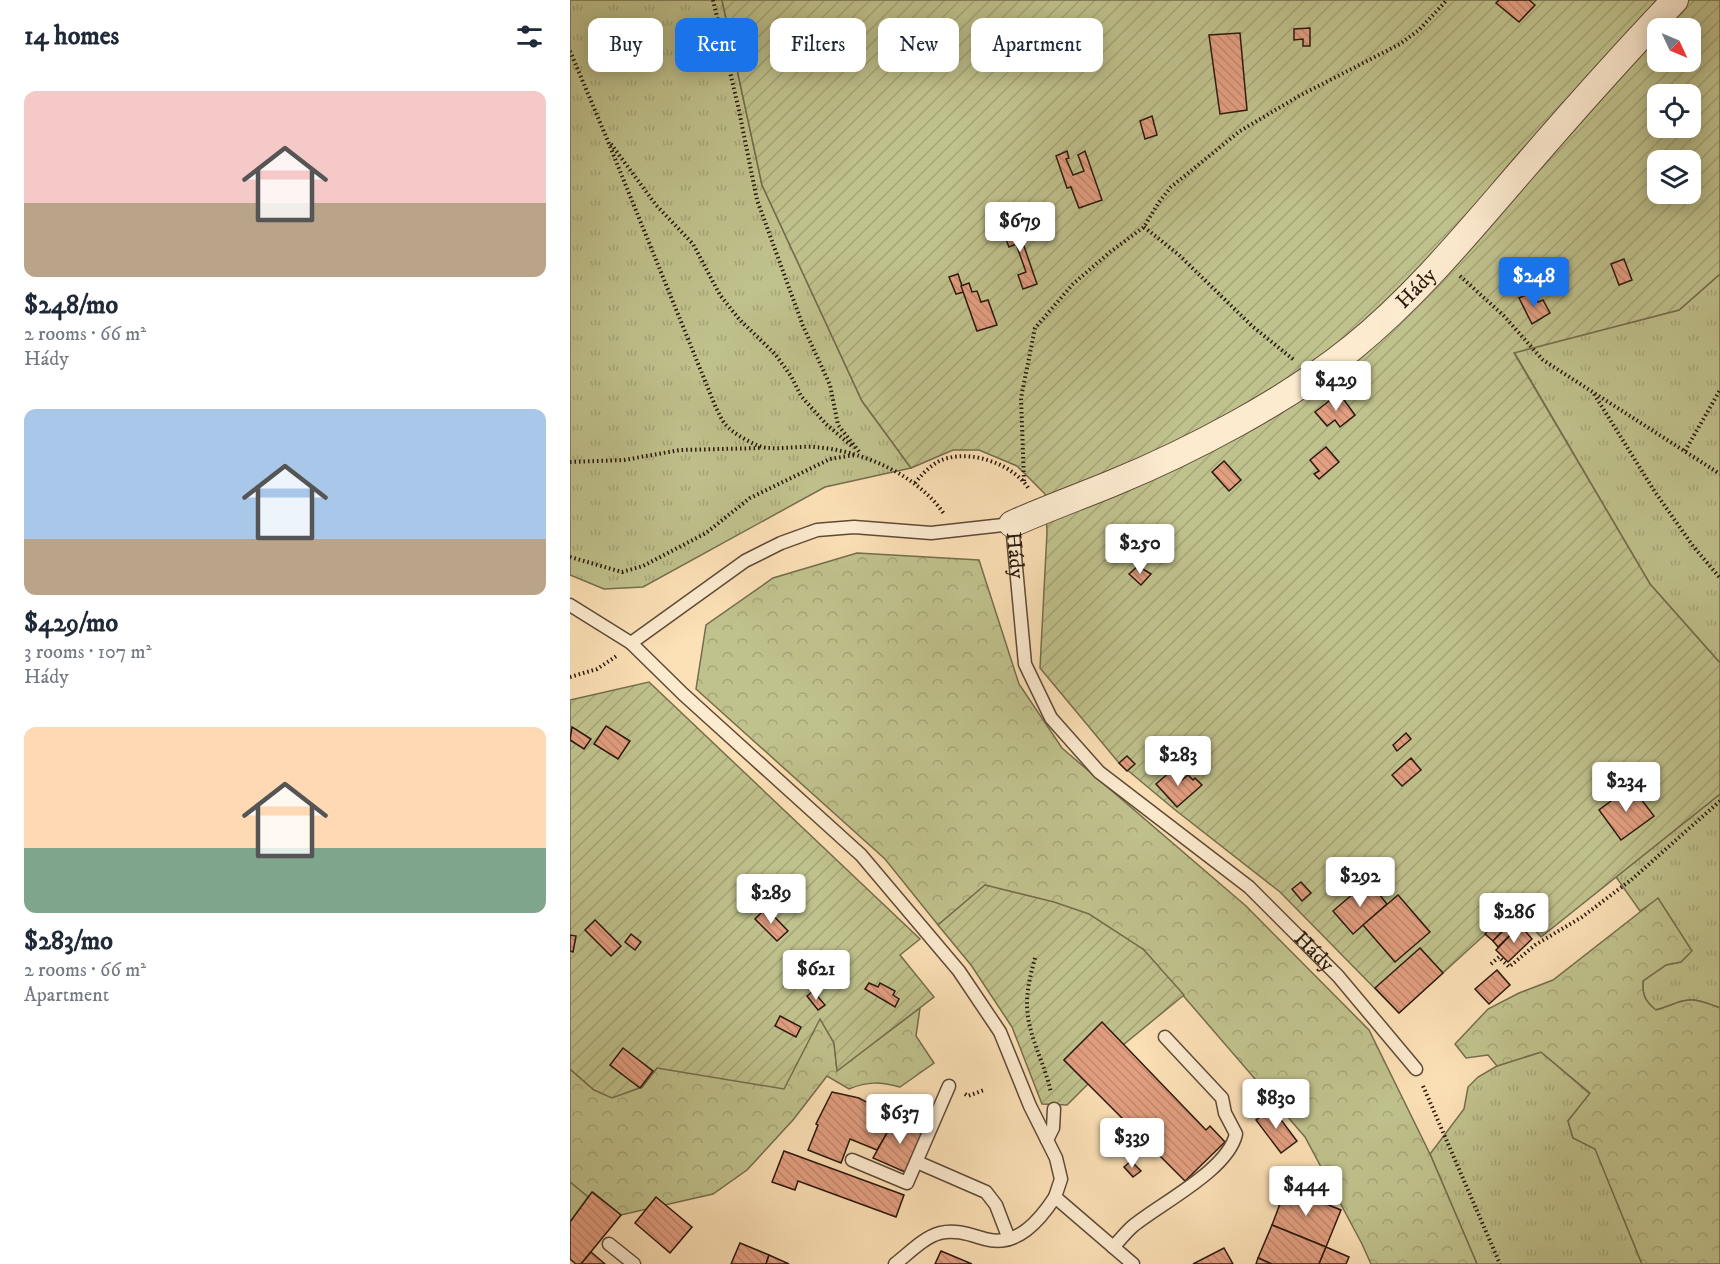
<!DOCTYPE html>
<html lang="en">
<head>
<meta charset="utf-8">
<style>
	body { margin:0; font-family:"IM FELL DW Pica",serif; background:#f2f2f3; color:#1f2937; height:100vh; display:flex; flex-direction:column; font-size:22px; white-space:nowrap }
	* { box-sizing:border-box; margin:0 }
	p { font-size:20px; color:#747a83 }
	.icon { flex:none; width:33px; height:33px; fill:none; stroke:currentColor; stroke-width:2; stroke-linecap:round; stroke-linejoin:round }
	.map { position:relative; flex:1; overflow:hidden }
	.panel { display:flex; flex-direction:column; background:#fff; width:570px }
	.panel>* { flex:none }
	.banner { position:absolute; left:18px; top:18px; width:570px; height:54px; display:flex; gap:12px }
	.needle { width:39px; rotate:134deg }
	.fabs { position:absolute; left:1077px; top:18px; display:grid; gap:12px }
	.fabs a { display:grid; place-items:center; width:54px; height:54px; border-radius:12px; background:#fff; box-shadow:0 3px 15px #0003; font-size:30px }
	.price { position:absolute; translate:-50% -51px; padding:0 14px; border-radius:6px; background:#fff; color:#222; font-size:20px; line-height:39px; filter:drop-shadow(0 2px 3px #0008) }
	.price::after { content:''; position:absolute; left:50%; top:36px; width:18px; height:14px; margin-left:-9px; background:inherit; clip-path:polygon(0 0,100% 0,50% 100%) }
	.price.on { background:#1a73e8; color:#fff }
	ul { padding:0; list-style:none }
	li { display:grid; align-content:center; gap:12px; height:318px; padding:0 24px }
	li span { display:grid; place-items:center; height:186px; border-radius:12px; color:#555 }
	li>.icon { margin-inline-start:auto }
	span .icon { width:108px; height:108px; fill:#fffc; stroke-width:1 }
	li b { font-size:26px }
	h2 { display:flex; justify-content:space-between; align-items:center; height:72px; padding:0 24px; font-size:26px }
	.pill { padding:0 21px; border-radius:12px; background:#fff; box-shadow:0 3px 15px #0003; font-size:21px; line-height:54px }
	.pill.on { background:#1a73e8; color:#fff }
	main { display:flex; flex:1; min-height:0 }
	.map>svg:first-child { display:block }
</style>
</head>
<body>
<main>
<section class="panel">
<h2>14 homes<svg class="icon" aria-label="filters" viewBox="0 0 24 24"><path d="M4 7h16M4 17h16"/><circle cx="9" cy="7" r="2"/><circle cx="15" cy="17" r="2"/></svg></h2>
<ul>
<li><span style="background:linear-gradient(#f6c9c9 60%,#b9a48a 0)"><svg class="icon" aria-label="home" viewBox="0 0 24 24"><path d="M3 11l9-7 9 7M6 9v11h12V9"/></svg></span><div><b>$248/mo</b><p>2 rooms · 66 m²</p><p>Hády</p></div></li>
<li><span style="background:linear-gradient(#a9c7e8 70%,#b9a48a 0)"><svg class="icon" aria-label="home" viewBox="0 0 24 24"><path d="M3 11l9-7 9 7M6 9v11h12V9"/></svg></span><div><b>$429/mo</b><p>3 rooms · 107 m²</p><p>Hády</p></div></li>
<li><span style="background:linear-gradient(#ffd9b3 65%,#7fa58c 0)"><svg class="icon" aria-label="home" viewBox="0 0 24 24"><path d="M3 11l9-7 9 7M6 9v11h12V9"/></svg></span><div><b>$283/mo</b><p>2 rooms · 66 m²</p><p>Apartment</p></div></li>
</ul>
</section>
<div class="map">
<svg width="1150" height="1264" viewBox="0 0 1150 1264">
	<defs>
		<pattern id="grass-tufts" width="24" height="20" patternUnits="userSpaceOnUse" patternTransform="scale(1.5)"><rect width="24" height="20" fill="#c0c28d"/><path d="M3 7l-1-3M5 7V3M7 7l1-3M15 17l-1-3M17 17v-4M19 17l1-3" fill="none" stroke="#a5a678"/></pattern>
		<pattern id="forest-crowns" width="20" height="18" patternUnits="userSpaceOnUse" patternTransform="scale(1.5)"><rect width="20" height="18" fill="#c0c28d"/><path d="M2 6a3 3 0 1 1 6 0M12 15a3 3 0 1 1 6 0" fill="none" stroke="#a5a678"/></pattern>
		<pattern id="garden-furrows" width="10" height="10" patternUnits="userSpaceOnUse" patternTransform="scale(1.5)"><rect width="10" height="10" fill="#c0c28d"/><path d="M-1 1l2-2M0 10L10 0M9 11l2-2" fill="none" stroke="#a5a678"/></pattern>
		<pattern id="building-back-hatch" width="6" height="6" patternUnits="userSpaceOnUse" patternTransform="scale(1.5)"><rect width="6" height="6" fill="#e39f81"/><path d="M-1 5l2 2M0 0l6 6M5-1l2 2" fill="none" stroke="#c3886e"/></pattern>
	</defs>
	<rect width="100%" height="100%" fill="#fce0b6"/>
	<filter id="stains"><feTurbulence type="fractalNoise" baseFrequency=".00333" numOctaves="4"/><feColorMatrix values="0 0 0 0 .2 0 0 0 0 .09 0 0 0 0 .02 0 0 0 .5 -.17"/></filter>
	<radialGradient id="worn" r=".72"><stop offset=".6" stop-color="#630" stop-opacity="0"/><stop offset="1" stop-color="#630" stop-opacity=".3"/></radialGradient>
	<g fill="url(#grass-tufts)" stroke="#756d4c" stroke-width="1.5">
		<polygon points="0,0 152,0 192,185 292,401 341,468 255,487 73,587 34,589 0,575"/>
		<polygon points="1150,274 1150,663 1080,584 944,352 1109,310"/>
		<path d="M1150,794V1008C1137,1003 1126,998 1113,1001C1104,1003 1095,1008 1085,1010C1075,1001 1072,995 1073,981L1096,965L1111,962L1088,899L1070,911L1046,877Z"/>
		<polygon points="971,1052 1020,1094 998,1121 1003,1138 1025,1148 1072,1264 907,1264 860,1154 894,1109 898,1087 908,1077 927,1066"/>
	</g>
	<g fill="url(#forest-crowns)" stroke="#756d4c" stroke-width="1.5">
		<polygon points="287,553 409,560 449,684 492,748 676,906 799,1030 860,1154 907,1264 801,1264 792,1244 735,1137 573,949 415,885 368,925 315,859 126,689 136,625 203,578"/>
		<path d="M1088,898L1122,951L1111,962L1096,965L1073,981C1072,995 1075,1001 1086,1010C1095,1008 1104,1003 1113,1001C1126,998 1137,1003 1150,1008V1264H1072L1025,1149L1003,1138L998,1121L1020,1093L971,1052L927,1066L918,1055L896,1058L885,1044L918,1009L949,993L983,980Z"/>
		<path d="M350,1008L346,1036L364,1063L330,1087C311,1082 298,1081 279,1089L257,1076L223,1120L177,1170L143,1194L51,1215L23,1192L18,1197L0,1182V1069L24,1090L72,1087L87,1068L251,1019L264,1043L267,1070Z"/>
	</g>
	<polygon fill="#c0c28d" stroke="#756d4c" stroke-width="1.5" points="0,1182 18,1197 0,1222"/>
	<g fill="url(#garden-furrows)" stroke="#756d4c" stroke-width="1.5" fill-rule="evenodd">
		<path d="M152,0H1150V274L1109,310L944,353L1080,584L1150,663V794L971,937L944,908L829,1013L710,892L604,809L549,763L470,668L477,532L475,494L447,466L409,450H383L341,468L292,401L192,185ZM1088,28H1120V62H1088ZM1088,94H1120V128H1088ZM1088,160H1120V194H1088Z"/>
		<polygon points="79,682 350,939 330,955 364,997 267,1071 264,1043 250,1019 214,1089 87,1068 72,1087 42,1098 24,1090 0,1069 0,700"/>
		<polygon points="415,885 484,902 519,914 573,949 614,995 553,1045 532,1023 494,1060 518,1084 497,1105 472,1104 442,1027 401,965 368,925"/>
	</g>
	<g fill="url(#building-back-hatch)" stroke="#2a180b" stroke-width="1.5">
		<polygon points="929,0 959,0 965,5 949,22 926,3"/>
		<polygon points="740,28 740,46 733,46 733,39 724,40 724,29"/>
		<polygon points="670,33 677,110 650,114 639,35"/>
		<polygon points="582,116 587,135 575,139 570,121"/>
		<polygon points="497,151 499,158 496,159 503,175 514,171 508,155 515,151 532,200 509,208 501,187 497,188 486,156"/>
		<polygon points="461,205 471,229 456,235 446,211"/>
		<polygon points="445,220 467,284 453,289 448,275 456,272 446,244 439,247 431,227"/>
		<polygon points="1054,259 1062,280 1049,285 1041,264"/>
		<polygon points="388,274 394,292 386,294 379,277"/>
		<polygon points="399,283 402,292 407,291 411,302 418,300 427,325 407,331 391,286"/>
		<polygon points="963,292 968,302 973,300 980,313 962,324 949,298"/>
		<polygon points="769,393 785,415 770,427 765,420 757,426 745,412"/>
		<polygon points="756,447 769,462 749,479 744,474 749,471 740,460"/>
		<polygon points="654,461 671,480 659,491 642,472"/>
		<polygon points="568,566 581,574 571,585 559,574"/>
		<polygon points="36,726 60,741 48,759 24,744"/>
		<polygon points="2,727 21,739 14,749 0,740"/>
		<polygon points="836,733 841,739 827,751 823,745"/>
		<polygon points="557,756 565,764 557,771 549,763"/>
		<polygon points="841,758 851,770 832,786 822,775"/>
		<polygon points="602,770 612,780 618,775 623,780 625,778 632,785 607,807 586,784"/>
		<polygon points="1061,786 1084,816 1051,840 1029,810"/>
		<polygon points="798,881 817,904 783,934 763,911"/>
		<polygon points="731,882 741,893 732,901 722,889"/>
		<polygon points="828,895 860,932 825,962 793,925"/>
		<polygon points="196,908 218,931 207,941 185,919"/>
		<polygon points="929,919 937,926 923,941 915,934"/>
		<polygon points="945,919 950,925 928,947 923,941"/>
		<polygon points="25,920 51,946 41,956 15,930"/>
		<polygon points="950,925 962,939 938,962 926,950"/>
		<polygon points="61,934 71,942 65,950 55,942"/>
		<polygon points="0,935 6,936 3,952 0,951"/>
		<polygon points="850,948 873,973 829,1013 805,988"/>
		<polygon points="927,970 940,985 919,1004 905,989"/>
		<polygon points="299,983 308,987 310,983 325,991 323,995 329,999 325,1007 295,989"/>
		<polygon points="243,991 255,1005 248,1010 237,996"/>
		<polygon points="210,1016 231,1027 226,1037 205,1026"/>
		<polygon points="532,1022 636,1130 640,1126 655,1142 615,1181 494,1060"/>
		<polygon points="53,1048 83,1071 70,1088 40,1065"/>
		<polygon points="262,1092 289,1098 302,1105 323,1123 307,1150 280,1139 271,1163 238,1150 248,1125 246,1124"/>
		<polygon points="702,1108 727,1141 711,1153 686,1120"/>
		<polygon points="326,1117 357,1131 335,1172 303,1158"/>
		<polygon points="214,1151 334,1195 326,1217 228,1181 225,1190 202,1182"/>
		<polygon points="561,1161 571,1171 563,1177 554,1167"/>
		<polygon points="716,1188 771,1210 756,1247 702,1225"/>
		<polygon points="22,1192 51,1215 11,1264 6,1264 0,1259 0,1222"/>
		<polygon points="86,1197 122,1227 100,1253 65,1223"/>
		<polygon points="702,1225 756,1247 749,1264 702,1264 688,1258"/>
		<polygon points="170,1243 199,1255 196,1264 161,1264"/>
		<polygon points="756,1247 779,1257 776,1264 749,1264"/>
		<polygon points="654,1248 663,1264 623,1264"/>
		<polygon points="371,1251 402,1264 365,1264"/>
		<polygon points="21,1252 35,1264 11,1264"/>
		<polygon points="199,1255 219,1264 196,1264"/>
		<polygon points="688,1258 702,1264 686,1264"/>
	</g>
	<g fill="none" stroke-linecap="round" stroke-linejoin="round">
		<defs>
			<g id="service">
				<path id="s1" d="M0,605L61,643L175,561L211,543L247,530L284,527L361,533L442,524L455,664L481,718L529,772L679,887L768,976L846,1069"/>
				<polyline points="61,643 113,694 291,855 389,971 430,1032 460,1106 486,1158 491,1179 485,1197 563,1264"/>
				<polyline points="477,1140 483,1128 484,1109"/>
				<polyline points="282,1160 337,1183 379,1086"/>
				<polyline points="347,1162 416,1192 426,1205 439,1239"/>
				<polyline points="39,1244 64,1264"/>
				<path d="M543,1247C550,1240 556,1232 563,1226C591,1203 658,1170 666,1134L655,1113L652,1098L595,1037"/>
				<path d="M325,1264C338,1254 354,1237 370,1233C386,1229 401,1235 415,1239C447,1248 470,1220 485,1197"/>
			</g>
			<g id="minor">
				<path id="s2" d="M442,524C475,509 509,497 543,483C621,451 716,401 782,348C841,300 890,242 939,185C993,122 1048,60 1105,0"/>
			</g>
		</defs>
		<use href="#service" stroke="#5e4a36" stroke-width="15"/>
		<use href="#minor" stroke="#5e4a36" stroke-width="28"/>
		<g stroke="#2a180b" stroke-width="4" stroke-dasharray="1.5 3" stroke-linecap="butt">
			<polyline points="143,0 168,106 187,200 233,326 260,385 268,425 291,454"/>
			<path d="M0,51L37,139L146,408C149,413 151,419 155,424C162,433 187,448 199,448C214,449 229,446 244,447C291,450 348,475 374,514"/>
			<polyline points="41,144 86,205 123,244 150,295 169,319 205,354 221,376 231,396 256,424 284,448"/>
			<polyline points="574,227 609,255 682,326 724,360"/>
			<polyline points="890,276 934,316 973,360 1150,474"/>
			<polyline points="1024,394 1085,492 1123,546 1150,578"/>
			<polyline points="1115,451 1150,390"/>
			<polyline points="0,462 54,460 110,450 192,448"/>
			<polyline points="454,481 451,398 465,328 503,284 540,252 574,227 589,202 601,187 670,131 729,96 830,44 849,30 877,0"/>
			<path d="M345,483C354,472 364,461 378,458C405,451 444,465 459,489"/>
			<polyline points="0,557 52,572 73,566 136,533 180,498 260,459 285,455"/>
			<polyline points="0,677 27,669 48,655"/>
			<path d="M465,958C461,973 457,988 457,1004C457,1035 475,1063 481,1093"/>
			<polyline points="921,964 929,957 939,967 965,945 1012,917 1061,880 1150,801"/>
			<polyline points="853,1086 930,1264"/>
			<polyline points="395,1094 398,1096 414,1090"/>
		</g>
		<use href="#service" stroke="#fdebd0" stroke-width="12"/>
		<use href="#minor" stroke="#fdebd0" stroke-width="26"/>
	</g>
	<g text-anchor="middle" dominant-baseline="central" stroke-width="5" stroke-linejoin="round" paint-order="stroke">
		<g font-size="21" fill="#2a180b" stroke="#fdebd0">
			<text stroke="none"><textPath href="#s2" startOffset="472">Hády</textPath></text>
			<text stroke="none"><textPath href="#s1" startOffset="518">Hády</textPath></text>
			<text stroke="none"><textPath href="#s1" startOffset="1040">Hády</textPath></text>
		</g>
	</g>
	<rect width="100%" height="100%" filter="url(#stains)"/>
	<rect width="100%" height="100%" fill="url(#worn)"/>
</svg>
<div class="fabs">
<a><svg class="needle" viewBox="-14 -14 28 28"><path d="M0-13l5 13h-10z" fill="#e53935"/><path d="M0 13l5-13h-10z" fill="#747a83"/></svg></a>
<a><svg class="icon" aria-label="locate" viewBox="0 0 24 24"><circle cx="12" cy="12" r="6"/><path d="M12 2v4M12 18v4M2 12h4M18 12h4"/></svg></a>
<a><svg class="icon" aria-label="layers" viewBox="0 0 24 24"><path d="M12 4l9 5-9 5-9-5zM3 14l9 5 9-5"/></svg></a>
</div>
<b class="price" style="left:450px;top:253px">$679</b>
<b class="price on" style="left:964px;top:308px">$248</b>
<b class="price" style="left:766px;top:412px">$429</b>
<b class="price" style="left:570px;top:575px">$250</b>
<b class="price" style="left:608px;top:787px">$283</b>
<b class="price" style="left:1056px;top:813px">$234</b>
<b class="price" style="left:790px;top:908px">$292</b>
<b class="price" style="left:201px;top:925px">$289</b>
<b class="price" style="left:944px;top:944px">$286</b>
<b class="price" style="left:246px;top:1001px">$621</b>
<b class="price" style="left:706px;top:1130px">$830</b>
<b class="price" style="left:330px;top:1145px">$637</b>
<b class="price" style="left:562px;top:1169px">$339</b>
<b class="price" style="left:736px;top:1217px">$444</b>
<div class="banner">
<a class="pill">Buy</a>
<a class="pill on">Rent</a>
<a class="pill">Filters</a>
<a class="pill">New</a>
<a class="pill">Apartment</a>
</div>
</div>
</main>
</body>
</html>
